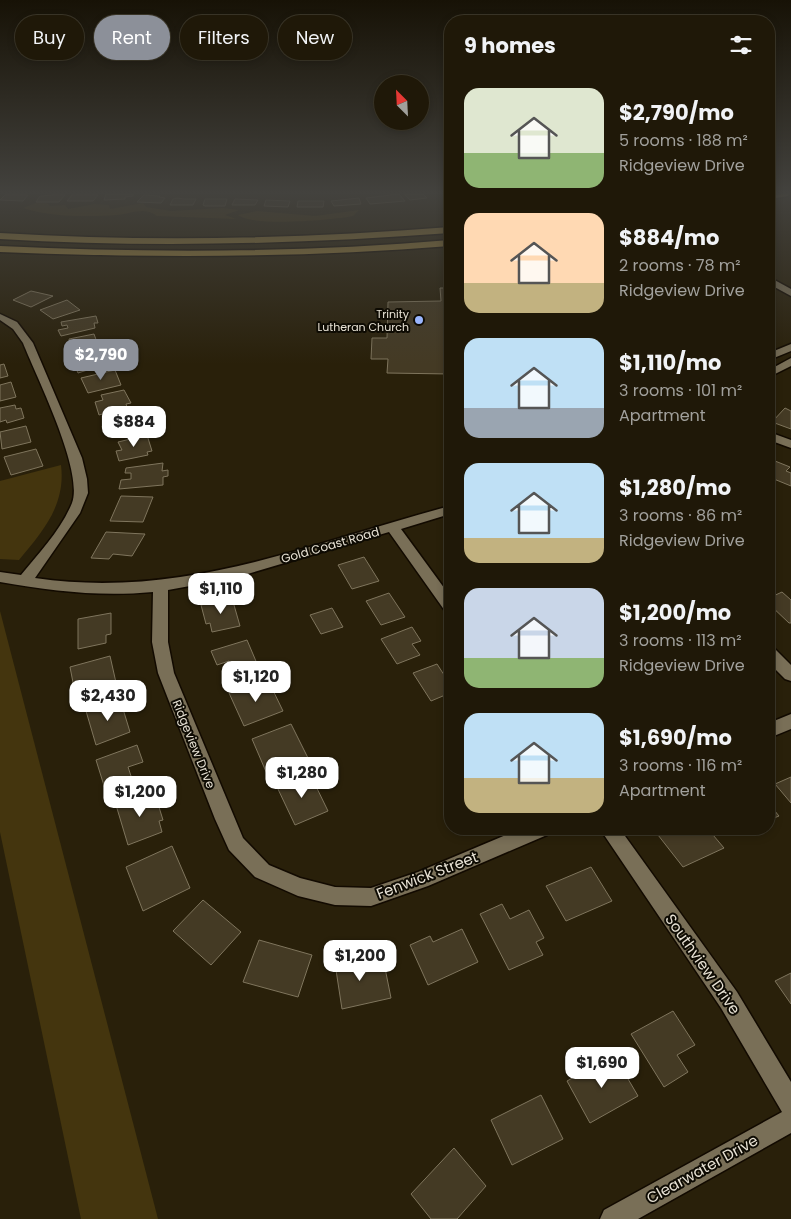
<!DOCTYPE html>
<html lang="en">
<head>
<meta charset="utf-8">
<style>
	body { margin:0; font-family:Poppins,sans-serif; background:#2c2516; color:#f1f3f6; height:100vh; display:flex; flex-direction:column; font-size:19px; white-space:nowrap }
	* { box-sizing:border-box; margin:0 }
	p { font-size:16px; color:#a1a09c }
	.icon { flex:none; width:28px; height:28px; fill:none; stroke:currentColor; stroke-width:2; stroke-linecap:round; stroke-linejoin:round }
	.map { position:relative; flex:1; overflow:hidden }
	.panel { position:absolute; left:444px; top:15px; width:331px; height:820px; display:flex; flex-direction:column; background:#1f1808; border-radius:20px; box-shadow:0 2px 8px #0003,0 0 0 1px #3c3729 }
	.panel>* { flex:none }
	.top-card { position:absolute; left:15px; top:15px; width:354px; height:45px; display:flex; gap:10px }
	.needle { width:32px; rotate:336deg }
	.fabs { position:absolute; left:374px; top:75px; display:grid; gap:10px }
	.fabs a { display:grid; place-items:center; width:55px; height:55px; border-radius:50%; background:#1f1808; box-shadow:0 2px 8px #0003,0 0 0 1px #3c3729; font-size:25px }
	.price { position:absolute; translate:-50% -42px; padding:0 11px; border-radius:10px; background:#fff; color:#222; font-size:16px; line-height:32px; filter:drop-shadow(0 1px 2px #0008) }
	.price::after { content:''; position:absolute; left:50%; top:30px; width:15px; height:11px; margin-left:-8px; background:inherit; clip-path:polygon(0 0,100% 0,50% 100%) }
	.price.on { background:#8c9099; color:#fff }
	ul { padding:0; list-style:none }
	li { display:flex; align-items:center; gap:15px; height:125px; padding:0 20px }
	li span { display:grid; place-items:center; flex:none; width:140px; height:100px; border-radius:15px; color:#555 }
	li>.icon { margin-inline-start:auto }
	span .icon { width:60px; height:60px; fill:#fffc; stroke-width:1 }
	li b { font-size:21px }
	h2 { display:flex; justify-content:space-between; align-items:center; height:60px; padding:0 20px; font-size:21px }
	.tag { padding:0 18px; border-radius:22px; background:#1f1808; box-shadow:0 2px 8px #0003,0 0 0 1px #3c3729; font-size:18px; line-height:45px }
	.tag.on { background:#8c9099; color:#fff }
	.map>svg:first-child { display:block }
</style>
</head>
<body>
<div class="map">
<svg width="791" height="1219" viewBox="0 0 791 1219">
	<rect width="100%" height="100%" fill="#29200a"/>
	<g fill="#44350e">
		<path d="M38,202L47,203L50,206L65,205L68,209L95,204L109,205L110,209L143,203L146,207L171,211L223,208L239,210L225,215L236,219L157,216C143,206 132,214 116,215C89,217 49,217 23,208Z"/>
		<path d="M359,210L353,216C333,220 253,227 238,215L257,211L315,216Z"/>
		<path d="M61,465C66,505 43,531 19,560L0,559V481Z"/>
		<polygon points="0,611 158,1219 81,1219 0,832"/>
	</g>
	<g fill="#443a24" stroke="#7f755d">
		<polygon points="106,194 133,194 133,196 125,197 125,199 104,200"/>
		<polygon points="399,194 405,201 370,204 366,198"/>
		<polygon points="404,194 423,194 427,198 410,200"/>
		<polygon points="5,195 28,195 23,201 0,200"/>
		<polygon points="53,195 65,195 59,202 36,202 40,196"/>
		<polygon points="72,195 98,195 93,201 67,201"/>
		<polygon points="144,195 160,196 159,197 165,198 161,203 137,202"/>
		<polygon points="177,198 184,199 196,199 193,205 170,205 173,199"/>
		<polygon points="359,198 361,204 334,206 331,201"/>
		<polygon points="205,199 227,199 225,206 205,206 203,205"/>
		<polygon points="235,199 258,200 255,205 232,205"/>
		<polygon points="266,200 290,201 288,207 264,206"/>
		<polygon points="298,201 324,201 323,207 297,207"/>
		<polygon points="440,288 450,288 450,374 387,373 388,359 371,359 372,338 387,338 388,302 441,301"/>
		<polygon points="31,291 53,296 31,307 13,300"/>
		<polygon points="67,300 80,310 53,319 40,310"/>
		<polygon points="96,316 98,323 94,323 95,328 61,336 58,330 68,328 67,325 62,326 61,322"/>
		<polygon points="94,334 98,345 94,346 96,348 69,354 67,347 70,347 69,339"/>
		<polygon points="103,352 106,356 110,355 113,362 78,373 74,364 78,363 75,358"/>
		<polygon points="4,364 8,376 0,378 0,365"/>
		<polygon points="115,370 121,385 88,393 81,378"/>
		<polygon points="11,382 16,397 0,401 0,385"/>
		<polygon points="124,390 131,403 126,404 127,407 99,415 95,402 103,400 101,395"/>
		<polygon points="15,405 16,409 21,408 24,418 7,423 6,420 0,422 0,408"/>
		<polygon points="785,408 791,411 791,429 772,422"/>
		<polygon points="134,412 138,417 142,416 147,424 128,429 129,432 108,437 102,426 107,424 105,420"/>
		<polygon points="26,426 31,442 2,449 0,432"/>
		<polygon points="147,435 152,451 147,452 148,455 119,461 116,451 122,450 118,442"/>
		<polygon points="36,449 43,466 11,475 4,457"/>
		<polygon points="775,461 790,467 786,471 791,473 791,486 769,477 769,467"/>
		<polygon points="163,463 162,471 168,470 168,476 163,477 163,485 119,489 121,480 131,479 131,473 125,473 126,468"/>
		<polygon points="121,496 153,497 143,522 110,521"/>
		<polygon points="106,532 145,534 132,556 113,554 109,559 91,558"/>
		<polygon points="364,557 379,581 352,589 338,565"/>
		<polygon points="782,592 791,600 791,623 789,623 769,604 769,598"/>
		<polygon points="389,593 405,617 381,625 366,601"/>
		<polygon points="232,598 240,626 212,632 210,623 206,624 201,605"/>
		<polygon points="332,608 343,627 321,634 310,615"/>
		<polygon points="111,613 111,634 106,635 106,643 78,649 78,619"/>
		<polygon points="412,627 421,641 412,644 420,655 397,664 381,639"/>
		<polygon points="247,640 258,666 234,673 229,661 217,665 211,651"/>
		<polygon points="110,656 117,687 76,698 70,667"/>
		<polygon points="437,664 450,684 450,693 431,701 413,673"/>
		<polygon points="268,680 283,711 244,726 229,693"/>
		<polygon points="120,699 130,732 96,745 86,711"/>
		<polygon points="291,724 308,758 267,774 252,739"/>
		<polygon points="137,745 143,762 128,767 133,782 106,792 96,760"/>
		<polygon points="310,774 328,811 295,825 277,787"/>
		<polygon points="791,777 791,803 775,784"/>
		<polygon points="154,791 163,820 159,821 162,832 128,845 116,805"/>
		<polygon points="769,804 779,816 769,820"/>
		<polygon points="671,829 677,829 679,832 686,829 708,829 724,848 683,867 658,835"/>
		<polygon points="172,846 190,888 143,911 126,867"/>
		<polygon points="591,867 612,901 566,921 546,886"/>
		<polygon points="203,900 241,932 211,965 173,931"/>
		<polygon points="502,904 510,919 529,910 544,938 536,942 543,955 509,970 480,914"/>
		<polygon points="462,929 478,962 428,985 410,945 430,936 433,942"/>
		<polygon points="259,940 312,955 298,997 243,982"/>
		<polygon points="362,951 366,972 385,968 391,998 342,1009 334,957"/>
		<polygon points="791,973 791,1004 775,981"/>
		<polygon points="673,1011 695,1045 677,1055 688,1072 664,1087 631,1034"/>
		<polygon points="614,1055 638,1096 590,1123 567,1081"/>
		<polygon points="541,1095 563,1139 512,1165 491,1120"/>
		<polygon points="454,1148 486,1186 457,1219 431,1219 411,1194"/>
	</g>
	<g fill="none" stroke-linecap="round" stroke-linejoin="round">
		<defs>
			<g id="minor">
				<path d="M0,314L17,322L33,343L82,458L87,479L88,493L80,513L35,578C184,600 310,543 450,506V514L401,529L450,596V612L445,611L389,532L234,578L168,590V642L174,673L243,838L269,865L300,878L335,887L371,888L418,872L520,829H549L547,835L428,886L371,906L335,905L298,896L255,877L229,850L215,819L158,673L152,642L153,592C99,597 53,591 0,582V572L21,575C39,553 61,530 72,503C84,471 36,376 23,343L13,329L0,320Z"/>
				<polygon points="791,344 791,351 769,360 769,353"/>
				<polygon points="791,358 791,366 769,377 769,370"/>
				<polygon points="769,432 791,440 791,448 769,440"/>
				<polygon points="769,647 775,649 791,665 791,681 785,679 769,663"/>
				<polygon points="791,714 791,729 769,738 769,723"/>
				<polygon points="600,829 620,829 737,992 791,1082 791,1133 638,1219 600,1219 604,1210 782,1112 721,1008"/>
			</g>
			<polygon id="tertiary" points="769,277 791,289 791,296 769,284"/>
			<g id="trunk">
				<polygon points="789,194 788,196 769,199 769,195"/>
				<path d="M450,227V233C300,244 150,248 0,239V233C150,242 300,239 450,227Z"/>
				<path d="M450,240V246C300,258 150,258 0,252V246C150,253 300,253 450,240Z"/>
			</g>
		</defs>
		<use href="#minor" stroke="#120a00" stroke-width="3"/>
		<use href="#tertiary" stroke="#120a00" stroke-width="3"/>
		<use href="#trunk" stroke="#120a00" stroke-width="3"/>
		<use href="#minor" fill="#796f57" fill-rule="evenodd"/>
		<use href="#tertiary" fill="#796f57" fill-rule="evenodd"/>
		<use href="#trunk" fill="#a4883e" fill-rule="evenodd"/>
	</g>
	<linearGradient id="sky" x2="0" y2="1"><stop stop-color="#171206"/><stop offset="0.53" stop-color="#43423e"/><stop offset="1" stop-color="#43423e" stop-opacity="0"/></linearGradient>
	<rect width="791" height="364" fill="url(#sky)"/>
	<circle fill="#99b5fd" stroke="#0e0b03" stroke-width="2" cx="419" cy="320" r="5"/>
	<g text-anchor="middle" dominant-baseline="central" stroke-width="4" stroke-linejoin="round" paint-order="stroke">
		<g font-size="11" fill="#e8e2d5" stroke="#0e0b03" text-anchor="end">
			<text x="409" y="314">Trinity<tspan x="409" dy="13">Lutheran Church</tspan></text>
		</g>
		<g font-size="12" fill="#e8e2d5" stroke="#0e0b03">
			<text transform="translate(330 545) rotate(-16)">Gold Coast Road</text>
			<text transform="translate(194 744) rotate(68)">Ridgeview Drive</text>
		</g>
		<g font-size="15" fill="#e8e2d5" stroke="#0e0b03">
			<text transform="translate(427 875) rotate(-21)">Fenwick Street</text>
			<text transform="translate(703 964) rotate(55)">Southview Drive</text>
			<text transform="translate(702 1169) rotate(-29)">Clearwater Drive</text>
		</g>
	</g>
</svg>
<div class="fabs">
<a><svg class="needle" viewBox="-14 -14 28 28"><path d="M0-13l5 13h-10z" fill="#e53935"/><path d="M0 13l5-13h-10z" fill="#a1a09c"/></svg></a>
</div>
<b class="price on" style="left:101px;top:381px">$2,790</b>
<b class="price" style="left:134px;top:448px">$884</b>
<b class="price" style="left:221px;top:615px">$1,110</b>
<b class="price" style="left:256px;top:703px">$1,120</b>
<b class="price" style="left:108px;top:722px">$2,430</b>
<b class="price" style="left:302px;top:799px">$1,280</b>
<b class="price" style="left:140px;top:818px">$1,200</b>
<b class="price" style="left:360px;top:982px">$1,200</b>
<b class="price" style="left:602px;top:1089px">$1,690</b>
<div class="top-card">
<a class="tag">Buy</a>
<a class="tag on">Rent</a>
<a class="tag">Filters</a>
<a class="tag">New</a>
</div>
<section class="panel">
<h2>9 homes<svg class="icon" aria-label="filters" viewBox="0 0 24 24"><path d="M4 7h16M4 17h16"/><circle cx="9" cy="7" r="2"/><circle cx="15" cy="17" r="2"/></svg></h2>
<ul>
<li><span style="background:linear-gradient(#dfe7d0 65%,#8fb573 0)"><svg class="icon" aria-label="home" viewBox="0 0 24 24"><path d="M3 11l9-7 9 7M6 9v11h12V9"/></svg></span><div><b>$2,790/mo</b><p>5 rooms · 188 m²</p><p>Ridgeview Drive</p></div></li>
<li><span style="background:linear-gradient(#ffd9b3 70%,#c2b280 0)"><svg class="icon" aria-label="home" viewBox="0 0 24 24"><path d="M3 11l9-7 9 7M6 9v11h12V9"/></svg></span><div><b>$884/mo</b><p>2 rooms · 78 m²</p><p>Ridgeview Drive</p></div></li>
<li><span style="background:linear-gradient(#bfe0f5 70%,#9aa5b1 0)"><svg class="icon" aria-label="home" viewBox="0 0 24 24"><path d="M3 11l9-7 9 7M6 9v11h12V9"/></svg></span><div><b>$1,110/mo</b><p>3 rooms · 101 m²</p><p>Apartment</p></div></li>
<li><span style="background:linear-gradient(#bfe0f5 75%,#c2b280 0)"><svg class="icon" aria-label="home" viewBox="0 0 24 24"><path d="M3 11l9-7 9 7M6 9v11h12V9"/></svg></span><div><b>$1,280/mo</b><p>3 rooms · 86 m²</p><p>Ridgeview Drive</p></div></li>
<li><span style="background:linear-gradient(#c9d6e8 70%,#8fb573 0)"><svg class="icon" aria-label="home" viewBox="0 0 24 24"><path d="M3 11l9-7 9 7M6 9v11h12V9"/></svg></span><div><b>$1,200/mo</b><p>3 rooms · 113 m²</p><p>Ridgeview Drive</p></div></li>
<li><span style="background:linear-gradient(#bfe0f5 65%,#c2b280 0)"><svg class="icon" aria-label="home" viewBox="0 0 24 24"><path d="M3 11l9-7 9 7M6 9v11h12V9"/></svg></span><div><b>$1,690/mo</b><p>3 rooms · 116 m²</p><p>Apartment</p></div></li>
</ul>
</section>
</div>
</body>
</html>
